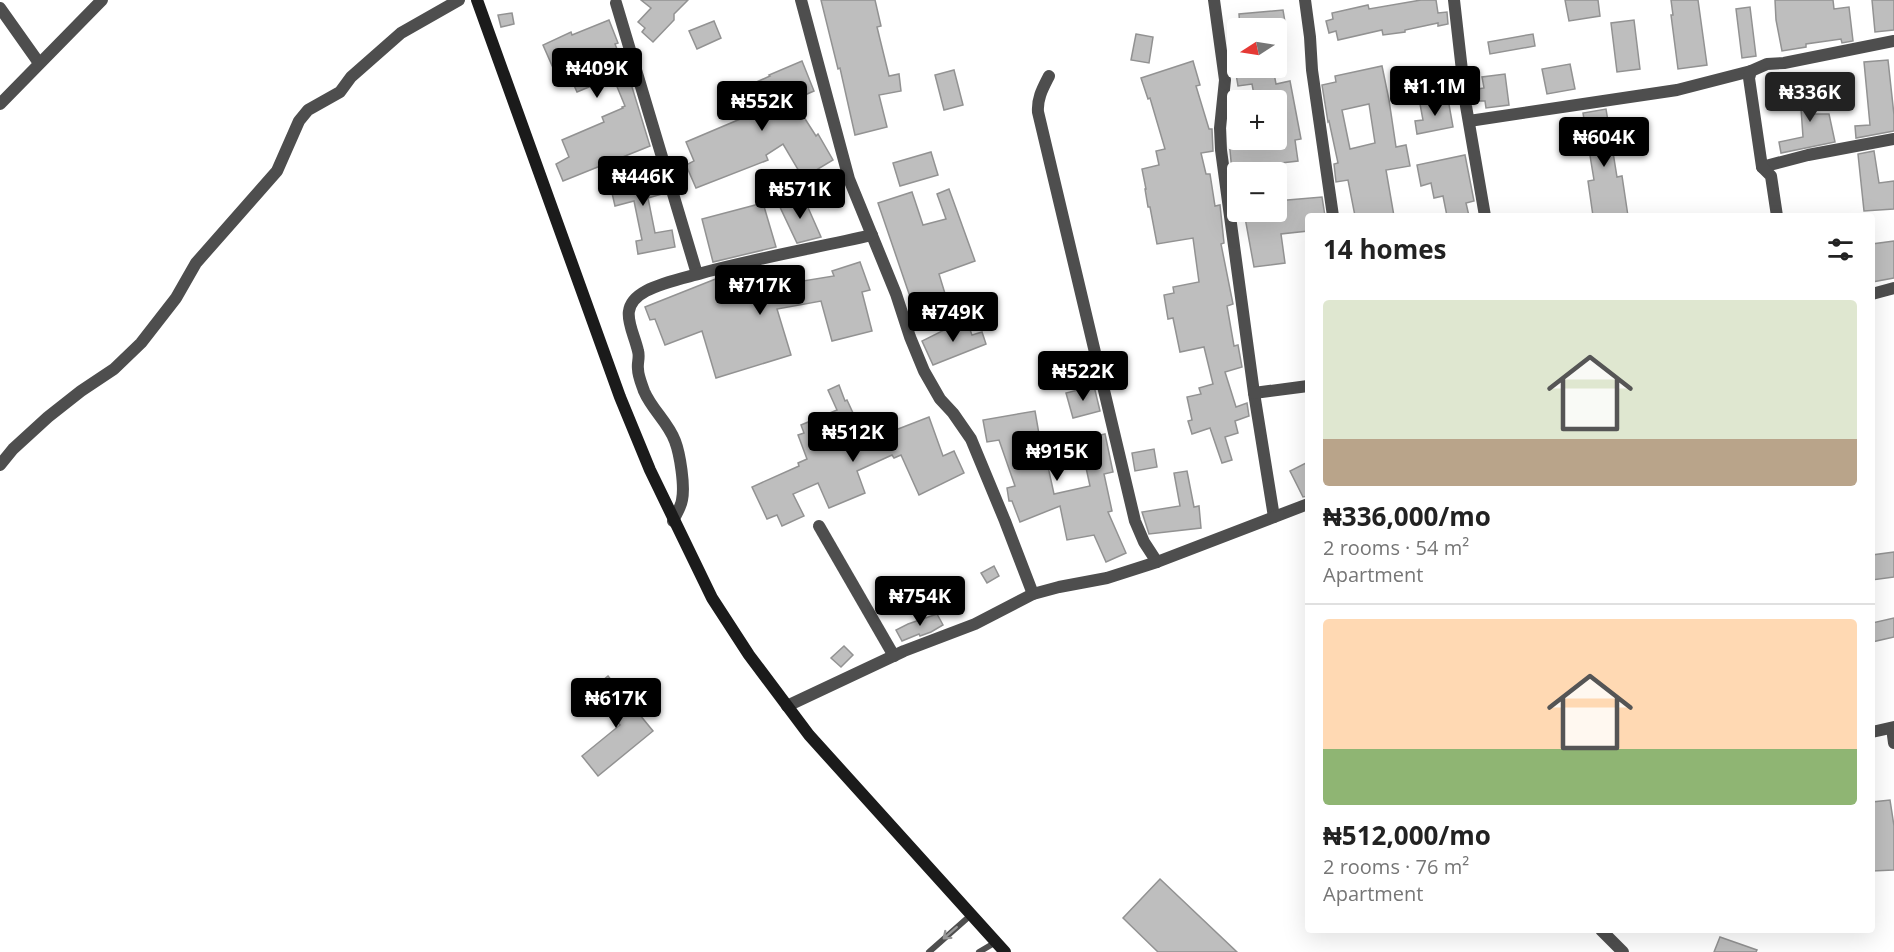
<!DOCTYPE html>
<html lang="en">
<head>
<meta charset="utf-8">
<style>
	body { margin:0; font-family:"Open Sans",sans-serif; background:#f6f6f6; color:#222; height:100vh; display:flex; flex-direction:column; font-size:22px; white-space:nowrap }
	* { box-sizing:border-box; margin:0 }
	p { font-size:20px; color:#767676 }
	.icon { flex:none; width:33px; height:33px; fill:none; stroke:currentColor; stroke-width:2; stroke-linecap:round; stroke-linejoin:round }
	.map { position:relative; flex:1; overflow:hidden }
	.sheet { position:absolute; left:1305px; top:213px; width:570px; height:720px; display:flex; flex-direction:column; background:#fff; border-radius:6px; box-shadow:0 6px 24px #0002 }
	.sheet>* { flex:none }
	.needle { width:39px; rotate:258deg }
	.fabs { position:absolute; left:1227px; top:18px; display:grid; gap:12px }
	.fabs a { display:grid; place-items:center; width:60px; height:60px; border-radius:6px; background:#fff; box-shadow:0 6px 24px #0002; font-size:30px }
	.price { position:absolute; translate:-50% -51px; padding:0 14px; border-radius:6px; background:#000; color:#fff; font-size:20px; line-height:39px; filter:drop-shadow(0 2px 3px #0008) }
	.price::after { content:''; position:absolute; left:50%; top:36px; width:18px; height:14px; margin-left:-9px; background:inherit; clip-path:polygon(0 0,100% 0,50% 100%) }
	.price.current { background:#222; color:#fff }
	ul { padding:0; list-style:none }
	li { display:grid; align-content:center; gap:12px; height:318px; padding:0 18px }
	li+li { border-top:2px solid #e0e0e0 }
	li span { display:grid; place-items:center; height:186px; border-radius:6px; color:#555 }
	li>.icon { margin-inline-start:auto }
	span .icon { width:108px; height:108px; fill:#fffc; stroke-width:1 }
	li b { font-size:26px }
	h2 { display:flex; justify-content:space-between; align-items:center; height:72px; padding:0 18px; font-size:26px }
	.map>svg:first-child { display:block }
</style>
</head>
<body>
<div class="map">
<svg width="1894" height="952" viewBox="0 0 1894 952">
	<rect width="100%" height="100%" fill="#fff"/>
	<g fill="#bebebe" stroke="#929292" stroke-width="1.5" fill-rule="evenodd">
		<polygon points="641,0 688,0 674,14 674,20 653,42 642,32 645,28 638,22 651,8"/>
		<polygon points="821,0 875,0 881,26 877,27 889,76 899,74 901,91 879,95 887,127 855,135 840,68 838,69"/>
		<polygon points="1421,0 1436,0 1438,13 1447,12 1448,24 1438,26 1438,23 1405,30 1405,32 1383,35 1382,30 1338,40 1336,31 1329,33 1326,21 1333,19 1332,13 1368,5 1369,9"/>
		<polygon points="1565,0 1598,0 1600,16 1569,21"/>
		<polygon points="1671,0 1698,0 1707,65 1678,69 1671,15 1673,15"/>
		<polygon points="1775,0 1833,0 1834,9 1849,7 1853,41 1842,43 1841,39 1806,44 1806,47 1782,51 1776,20"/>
		<polygon points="1872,0 1894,0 1894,30 1875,32"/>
		<polygon points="1750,7 1756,56 1742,58 1736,9"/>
		<polygon points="1283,10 1286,28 1240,28 1239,14"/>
		<polygon points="512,13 514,24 501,27 498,15"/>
		<polygon points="609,20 618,43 615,44 632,87 650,146 563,181 556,164 569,157 562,140 604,122 602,117 623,108 622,107 625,106 613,77 577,92 572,81 561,86 543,45 571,32 572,35"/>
		<polygon points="1634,20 1640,69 1617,72 1611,23"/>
		<polygon points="714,21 721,38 697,49 689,31"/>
		<polygon points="1136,34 1153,37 1149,63 1131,60"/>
		<polygon points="1533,34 1535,46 1490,54 1488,42"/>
		<polygon points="1888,60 1894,115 1894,131 1856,138 1855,126 1870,125 1864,62"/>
		<polygon points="802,61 814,91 793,100 816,136 818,134 833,160 803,178 783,144 766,155 768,160 696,188 686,165 694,161 686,142 752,114 741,89 770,76 769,75"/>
		<polygon points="1193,61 1200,85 1196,86 1209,129 1212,129 1213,151 1201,153 1206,174 1210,174 1215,206 1220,205 1224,243 1221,244 1233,304 1227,306 1234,346 1238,345 1242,367 1225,372 1236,407 1247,403 1249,416 1235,421 1238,433 1225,437 1232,460 1222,463 1210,428 1192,434 1188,421 1192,420 1187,397 1201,394 1199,388 1213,384 1204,347 1180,352 1173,318 1168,319 1164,295 1174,293 1173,287 1199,282 1193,238 1157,244 1150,207 1148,207 1145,189 1146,189 1142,169 1159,165 1156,151 1165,149 1150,98 1148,99 1141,78"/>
		<polygon points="1570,64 1575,89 1547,94 1542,69"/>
		<path d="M1382,66L1389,100L1396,147L1406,145L1410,166L1386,170L1394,216H1355L1348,180L1336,182L1334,164L1338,163L1329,121L1328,122L1322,85L1336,82L1335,76ZM1369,104L1375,143L1350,149L1342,110Z"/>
		<polygon points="1235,68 1273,68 1276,84 1290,81 1301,139 1295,140 1298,161 1264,165 1265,172 1232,172 1228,128 1238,127 1238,140 1276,140 1276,100 1255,100 1252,84 1238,86"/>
		<polygon points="954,70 963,105 944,110 935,75"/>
		<polygon points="1505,74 1509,105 1486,108 1485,101 1479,101 1478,89 1484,88 1482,77"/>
		<polygon points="1812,79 1814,114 1829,114 1835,142 1781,153 1779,142 1803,137 1799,80"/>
		<polygon points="1448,99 1453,127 1417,134 1415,121 1423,120 1420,104"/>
		<polygon points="1606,109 1617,177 1622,176 1628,216 1593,216 1588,181 1594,180 1583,113"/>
		<polygon points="1874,151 1879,183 1894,181 1894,209 1864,211 1858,154"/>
		<polygon points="931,152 938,175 900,186 893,163"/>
		<polygon points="1465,155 1474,201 1466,203 1469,216 1447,216 1443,196 1434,198 1431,183 1421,186 1417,165"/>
		<polygon points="656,168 662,194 648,198 655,233 672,230 675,247 638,254 636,241 642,240 634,201 615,206 609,180"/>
		<polygon points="949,189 975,261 939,274 950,310 918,320 878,203 912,192 923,225 946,219 937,194"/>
		<polygon points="802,194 821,237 797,243 779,205"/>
		<polygon points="1322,197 1325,216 1308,216 1308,231 1281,234 1285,263 1254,267 1244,212 1276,212 1276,201"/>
		<polygon points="763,203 776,247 713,262 702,219"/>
		<polygon points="1894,241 1894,278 1872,282 1872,244"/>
		<polygon points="860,262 870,290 862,292 872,331 832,341 821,301 777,309 791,355 716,378 702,331 665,345 655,319 650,320 645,307 718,278 721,288 790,278 791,283 834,276 832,271"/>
		<polygon points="966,319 972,335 982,332 986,344 933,365 922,341"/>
		<polygon points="839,385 845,401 847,400 853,413 832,424 840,444 849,440 852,447 879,434 880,436 929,417 943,456 954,451 964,473 919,495 901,455 894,458 892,455 857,471 865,493 829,508 818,483 793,494 804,516 782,526 777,515 767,519 752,487 799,466 798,463 807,459 798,435 804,433 801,425 837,410 828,390"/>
		<polygon points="1094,386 1100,411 1073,418 1066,393"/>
		<polygon points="1035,411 1040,440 1042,439 1054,494 1090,486 1080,440 1105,434 1113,472 1104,474 1112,511 1108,512 1126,553 1106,562 1094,535 1067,540 1060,506 1020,522 1012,501 1009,501 1007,488 1015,486 999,440 987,442 983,420"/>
		<polygon points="1154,449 1157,467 1135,471 1132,453"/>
		<polygon points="1308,462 1308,496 1303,497 1290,471"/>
		<polygon points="1187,471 1194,507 1199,506 1201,528 1149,534 1142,512 1180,506 1174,473"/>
		<polygon points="1894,552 1894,577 1872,580 1872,555"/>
		<polygon points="994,566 999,576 987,583 981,573"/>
		<polygon points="937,614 943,625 931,632 920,636 919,634 902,641 896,630 908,624"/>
		<polygon points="1894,618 1894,637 1872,642 1872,623"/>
		<polygon points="844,646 853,655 841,667 831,658"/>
		<polygon points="608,676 653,731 598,776 582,756 620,725 592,689"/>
		<polygon points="1890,800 1894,826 1894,870 1872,871 1872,802"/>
		<polygon points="1160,879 1237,952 1158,952 1123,918"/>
		<polygon points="1720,937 1757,950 1756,952 1714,952"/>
	</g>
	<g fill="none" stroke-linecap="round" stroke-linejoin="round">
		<g stroke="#4e4e4e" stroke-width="6">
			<polyline points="929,952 972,914"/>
			<polyline points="979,952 996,942"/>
		</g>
		<g stroke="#4e4e4e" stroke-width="12">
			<polyline points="801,0 849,179 896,294 910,337 924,371 940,399 953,413 971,439 1005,521 1033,594"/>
			<polyline points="1214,0 1225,80 1220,128 1221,150 1254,393 1274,517"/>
			<polyline points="1305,0 1310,37 1312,70 1333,216"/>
			<polyline points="1454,0 1466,106 1485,216"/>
			<polyline points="616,3 697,274"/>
			<polyline points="0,8 39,63"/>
			<path d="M1049,76C1043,88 1037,98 1038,112L1135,521L1144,542L1157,562"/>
			<polyline points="0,104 102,0"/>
			<polyline points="1469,121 1677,90 1751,71"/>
			<polyline points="1762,167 1808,155 1894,139"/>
			<polyline points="1777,216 1771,176 1762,167 1749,78 1751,71 1767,64 1784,63 1894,41"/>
			<polyline points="1872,294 1894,288"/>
			<polyline points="1254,393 1308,386"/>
			<polyline points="0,465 13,449 48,417 81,391 114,369 141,343 176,298 196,263 277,171 299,121 308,110 340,92 351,77 401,33 459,0"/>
			<path d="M673,521C676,514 681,507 682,500C685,486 680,454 675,441C668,422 652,410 644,391C642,385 638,376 638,369C637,363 640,357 638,351C633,328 616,307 646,291C663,282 684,278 702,273C758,258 815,248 872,235"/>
			<polyline points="819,526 894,656"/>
			<polyline points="787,706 904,651 975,624 1033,594 1059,587 1107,578 1157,562 1308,504"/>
			<polyline points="1892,728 1894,743"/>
			<polyline points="1872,732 1894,727"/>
			<polyline points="1601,930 1623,952"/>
		</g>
		<polyline stroke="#1b1b1b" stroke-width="12" points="477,0 620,397 650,470 712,598 749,655 809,735 1005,952"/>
	</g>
	<defs><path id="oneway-shaft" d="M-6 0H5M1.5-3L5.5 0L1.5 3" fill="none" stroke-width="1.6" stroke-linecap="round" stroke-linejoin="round" transform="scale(1.5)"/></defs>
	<use stroke="#959595" href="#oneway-shaft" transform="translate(950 933) rotate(139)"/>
</svg>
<div class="fabs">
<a><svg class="needle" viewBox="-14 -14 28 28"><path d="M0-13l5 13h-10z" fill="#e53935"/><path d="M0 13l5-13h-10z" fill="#767676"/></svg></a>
<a>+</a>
<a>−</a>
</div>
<b class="price" style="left:597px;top:99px">₦409K</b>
<b class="price" style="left:1435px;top:117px">₦1.1M</b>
<b class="price current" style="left:1810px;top:123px">₦336K</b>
<b class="price" style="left:762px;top:132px">₦552K</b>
<b class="price" style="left:1604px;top:168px">₦604K</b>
<b class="price" style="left:643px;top:207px">₦446K</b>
<b class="price" style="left:800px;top:220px">₦571K</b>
<b class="price" style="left:760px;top:316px">₦717K</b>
<b class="price" style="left:953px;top:343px">₦749K</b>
<b class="price" style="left:1083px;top:402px">₦522K</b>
<b class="price" style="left:853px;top:463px">₦512K</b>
<b class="price" style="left:1057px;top:482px">₦915K</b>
<b class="price" style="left:920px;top:627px">₦754K</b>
<b class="price" style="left:616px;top:729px">₦617K</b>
<section class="sheet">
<h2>14 homes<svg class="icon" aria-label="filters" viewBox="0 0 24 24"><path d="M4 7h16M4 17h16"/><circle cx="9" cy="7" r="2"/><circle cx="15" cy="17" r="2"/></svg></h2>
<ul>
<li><span style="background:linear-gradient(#dfe7d0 75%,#b9a48a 0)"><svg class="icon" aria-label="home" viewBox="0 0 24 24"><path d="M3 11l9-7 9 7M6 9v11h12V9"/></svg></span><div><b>₦336,000/mo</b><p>2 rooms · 54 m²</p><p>Apartment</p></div></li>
<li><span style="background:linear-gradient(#ffd9b3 70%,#8fb573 0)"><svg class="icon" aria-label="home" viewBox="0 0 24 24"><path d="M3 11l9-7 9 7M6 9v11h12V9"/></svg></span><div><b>₦512,000/mo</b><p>2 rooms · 76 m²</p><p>Apartment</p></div></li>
</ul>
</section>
</div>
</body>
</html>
